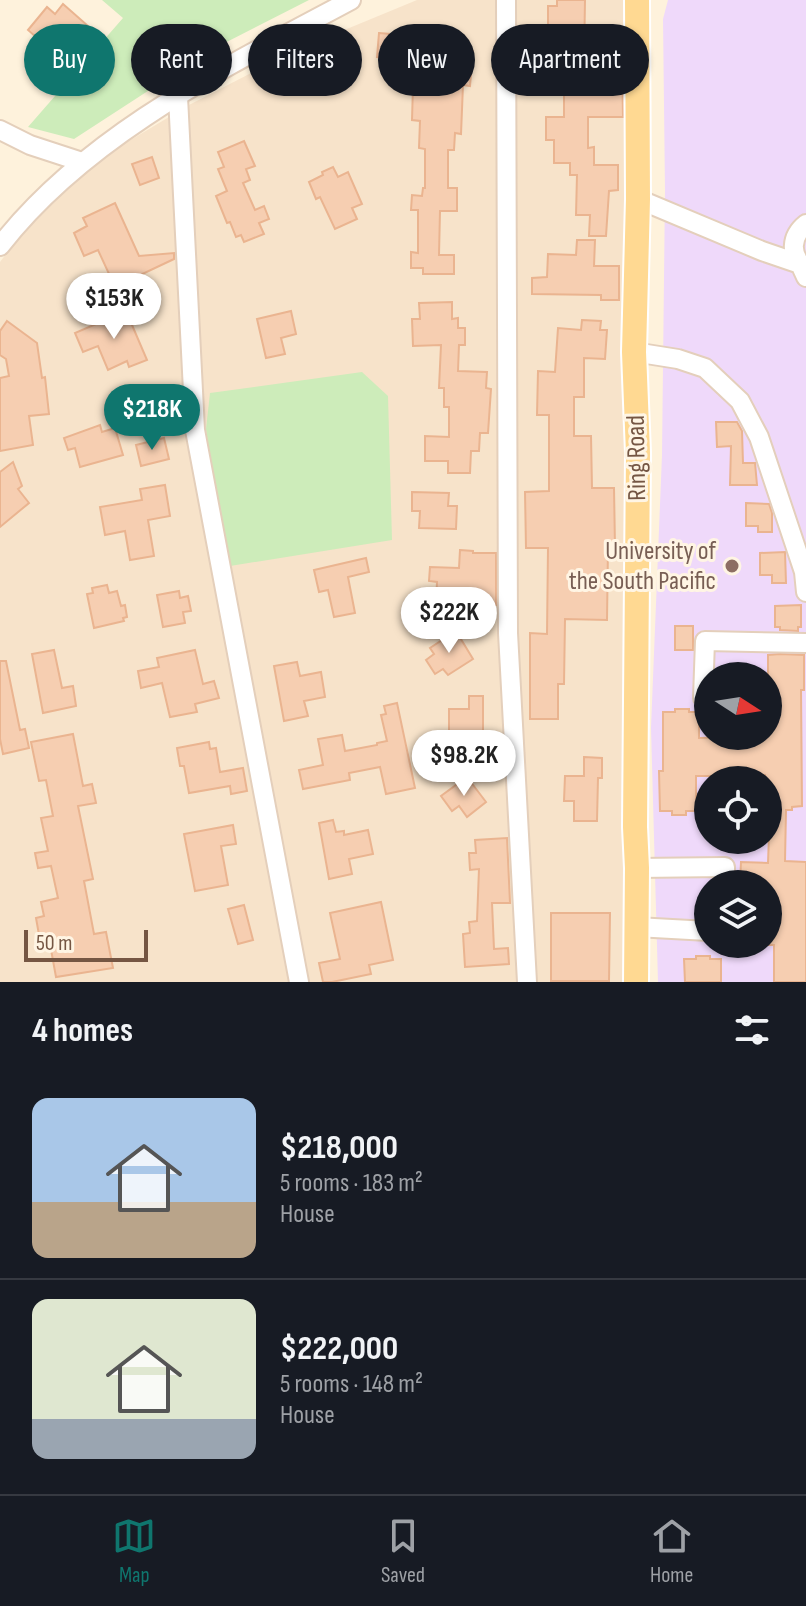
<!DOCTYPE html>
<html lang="en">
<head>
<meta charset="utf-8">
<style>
	body { margin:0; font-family:"Sofia Sans Condensed",sans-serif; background:#242831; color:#f1f3f6; height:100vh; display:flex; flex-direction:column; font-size:30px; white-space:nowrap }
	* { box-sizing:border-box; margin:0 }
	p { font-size:26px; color:#9ea1a6 }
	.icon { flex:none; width:44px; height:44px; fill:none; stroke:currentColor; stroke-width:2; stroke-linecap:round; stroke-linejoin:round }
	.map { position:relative; height:982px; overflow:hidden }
	.drawer { display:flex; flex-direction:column; background:#171b24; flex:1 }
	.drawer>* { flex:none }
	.hud { position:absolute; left:24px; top:24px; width:758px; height:72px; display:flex; gap:16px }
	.needle { width:52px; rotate:102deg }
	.controls { position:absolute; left:694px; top:662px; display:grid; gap:16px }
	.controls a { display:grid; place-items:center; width:88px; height:88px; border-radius:50%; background:#171b24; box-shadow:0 2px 6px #0004; font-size:40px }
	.scale { position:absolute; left:24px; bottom:20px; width:124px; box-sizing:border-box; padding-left:8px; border:4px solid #755643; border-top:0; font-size:22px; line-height:28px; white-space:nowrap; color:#755643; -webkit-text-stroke:6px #fff5e4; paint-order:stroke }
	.price { position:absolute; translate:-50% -68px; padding:0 18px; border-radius:28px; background:#fff; color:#222; font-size:26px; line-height:52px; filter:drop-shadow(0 2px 4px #0008) }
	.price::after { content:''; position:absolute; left:50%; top:48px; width:24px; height:18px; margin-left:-12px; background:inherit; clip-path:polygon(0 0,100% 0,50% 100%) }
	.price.on { background:#0f766e; color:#fff }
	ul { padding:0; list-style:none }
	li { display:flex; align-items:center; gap:24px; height:200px; padding:0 32px }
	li+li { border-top:2px solid #363941 }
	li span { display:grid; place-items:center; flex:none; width:224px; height:160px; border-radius:16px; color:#555 }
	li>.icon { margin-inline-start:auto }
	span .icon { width:96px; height:96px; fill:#fffc; stroke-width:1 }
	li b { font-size:34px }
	h2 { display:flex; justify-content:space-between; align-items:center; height:96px; padding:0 32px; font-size:34px }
	.pill { padding:0 28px; border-radius:36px; background:#171b24; box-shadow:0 2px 6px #0004; font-size:28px; line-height:72px }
	.pill.on { background:#0f766e; color:#fff }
	.dock { display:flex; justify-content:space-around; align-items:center; height:112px; border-top:2px solid #363941; background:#171b24; font-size:22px; color:#9ea1a6 }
	.dock a { display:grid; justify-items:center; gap:4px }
	.dock .on { color:#0f766e }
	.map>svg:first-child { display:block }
</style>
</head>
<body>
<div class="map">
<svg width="806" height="982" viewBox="0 0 806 982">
	<rect width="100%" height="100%" fill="#fef2dc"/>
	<polygon fill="#f7e3ca" points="417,0 624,0 629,193 636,982 0,982 0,262 25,229 64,189 124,144 189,105 296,50"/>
	<path fill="#efd9fa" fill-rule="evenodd" d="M668,0H806V982H658L651,728L662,455L665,191L663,19ZM708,676H768V736H708ZM708,780H768V840H708ZM708,884H768V944H708Z"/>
	<g fill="#cdecba">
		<polygon points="102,0 309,0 211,50 74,139 28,127 123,18"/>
		<polygon points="362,372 388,396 392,540 224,567 206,429 210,393"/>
	</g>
	<g fill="#f6ceb1" stroke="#eab490" stroke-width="2">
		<polygon points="557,0 585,0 584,61 622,61 623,117 588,117 588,148 594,147 594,165 618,165 618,190 609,191 606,236 589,236 590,215 576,215 577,175 570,175 570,163 554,163 554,140 546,140 546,117 564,117 564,84 558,84 559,43 554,43 554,26 548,26 548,6 557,6"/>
		<polygon points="63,4 96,33 53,83 30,63 45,45 28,30 47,7 55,14"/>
		<polygon points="379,33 438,38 437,48 473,51 470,86 463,85 461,134 455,133 454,150 448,150 448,188 457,188 457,211 440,211 439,255 454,255 454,274 423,274 423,268 411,268 411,252 418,253 418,210 411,210 412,195 422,196 423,188 425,188 425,149 419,148 420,121 412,120 413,86 401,85 403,59 377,57"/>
		<polygon points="244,141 255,166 246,169 250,180 243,183 255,210 264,206 269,219 259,223 264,234 244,242 241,235 236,237 230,222 227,223 216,196 227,191 218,169 224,167 218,152"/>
		<polygon points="152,157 159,178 140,185 132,164"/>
		<polygon points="333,167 338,177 348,172 362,204 352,208 357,219 335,229 320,197 316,199 309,182 323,175 322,172"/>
		<polygon points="115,203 139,256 174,253 174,259 115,287 98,250 84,256 74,233 87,226 83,218"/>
		<polygon points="577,240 595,240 594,266 619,266 619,300 601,300 601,295 532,294 532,278 547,277 548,254 576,255"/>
		<polygon points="452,302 452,319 458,318 458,328 465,328 465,345 459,345 458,371 487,372 486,388 491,389 488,433 480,433 479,451 471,451 470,473 448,473 448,461 425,461 425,436 449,437 449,407 444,407 444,388 439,388 441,345 413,346 412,319 420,319 419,303"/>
		<polygon points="126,311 147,360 129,367 127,361 108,370 98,346 83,352 75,333"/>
		<polygon points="291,311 296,334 281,338 285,354 266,358 257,319"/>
		<polygon points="582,320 601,321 600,330 607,330 605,359 584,358 584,397 574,397 574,436 591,436 592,488 614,488 615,547 608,547 607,620 565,619 564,684 558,684 558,719 530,719 530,633 547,634 548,548 526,548 525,492 549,491 549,415 537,415 538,371 555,372 558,328 581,330"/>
		<polygon points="7,321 37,343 42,378 45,377 49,414 29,416 33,445 0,451 0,378 9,376 6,359 0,355 0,331"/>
		<polygon points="716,422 737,422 742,431 743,463 755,463 757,485 730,485 731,446 717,447"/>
		<polygon points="100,425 102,432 115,428 123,455 80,467 75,448 68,450 64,438"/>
		<polygon points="164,438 169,459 141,466 136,445"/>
		<polygon points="13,462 22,486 18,489 29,503 0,527 0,472"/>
		<polygon points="165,485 170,516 148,520 154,556 130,560 125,531 105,535 100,507 142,500 140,489"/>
		<polygon points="412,492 449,493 448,506 457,506 456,529 419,528 420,511 412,511"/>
		<polygon points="746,503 769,504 772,513 772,532 758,532 758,526 746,526"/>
		<polygon points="460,550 473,551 473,553 496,553 496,605 436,603 437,582 429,581 430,567 459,568"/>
		<polygon points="785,552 786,583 772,583 772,575 760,575 760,553"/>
		<polygon points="366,558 369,572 348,577 355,613 334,617 328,590 319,592 314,570"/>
		<polygon points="107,585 109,593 117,591 121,606 125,605 127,617 123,618 124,621 94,628 87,594 93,593 92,588"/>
		<polygon points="179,591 180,598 188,596 191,611 183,612 185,623 163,627 157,595"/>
		<polygon points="801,605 801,627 798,627 798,631 780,630 780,627 775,627 775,606"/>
		<rect x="675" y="626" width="18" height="24"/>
		<polygon points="456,631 473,659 448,675 443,669 435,674 426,660 434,654 430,648"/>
		<polygon points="54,650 62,688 73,686 76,706 43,713 32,654"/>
		<polygon points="195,650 203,684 214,681 219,698 195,704 197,712 170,717 162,683 141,688 138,671 159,667 157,658"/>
		<polygon points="780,654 804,655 804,690 801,690 802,806 792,807 792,810 786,810 785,861 806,862 806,982 774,982 774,945 768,945 768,884 740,884 741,862 768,863 770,807 768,807 768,780 765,780 765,775 738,775 738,779 724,779 724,776 696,776 696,811 686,811 686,815 672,815 672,811 660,811 659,771 663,771 663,712 675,712 675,709 689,709 689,712 699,712 699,738 738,737 738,740 764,740 764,736 768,736 768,655"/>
		<polygon points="0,661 6,661 20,730 25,729 29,748 3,754 0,739"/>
		<polygon points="297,662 300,676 321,672 325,697 304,701 308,716 284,721 274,666"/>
		<polygon points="469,696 483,696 483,749 457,749 457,731 449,731 449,709 469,709"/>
		<polygon points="397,703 415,788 386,794 380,767 349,773 350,780 303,789 299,770 323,765 318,739 342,735 345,751 377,745 377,743 387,741 381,715 386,714 384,706"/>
		<polygon points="73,734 83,786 92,784 96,803 78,806 93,879 84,881 94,934 106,932 113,968 56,977 50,944 41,946 36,918 44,916 41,902 58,898 51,866 38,868 35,853 48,851 41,818 53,816 46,780 39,781 31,742"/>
		<polygon points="209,742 210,749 216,748 220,772 243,768 247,791 231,794 230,786 189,793 184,766 180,766 177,748"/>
		<polygon points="584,757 602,758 602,778 598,778 597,821 574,821 574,801 564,801 565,776 584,776"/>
		<polygon points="467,777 486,802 467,817 459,806 452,811 441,796"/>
		<polygon points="333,820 336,832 344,831 344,835 368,830 373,854 349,859 352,874 329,879 319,823"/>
		<polygon points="233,825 236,844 221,846 228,885 195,891 184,834"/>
		<polygon points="507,838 510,903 492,903 494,949 508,948 509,964 465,967 463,934 470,933 469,922 477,921 479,869 470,870 469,853 476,853 475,840"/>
		<polygon points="381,902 393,960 369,965 371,974 332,982 323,982 319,963 340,959 330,913"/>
		<polygon points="244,905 253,940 238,944 228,909"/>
		<polygon points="551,913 610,913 609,981 551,981"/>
		<polygon points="696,956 710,956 710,959 721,959 721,982 685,982 684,959 696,959"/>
	</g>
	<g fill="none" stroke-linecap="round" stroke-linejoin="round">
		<defs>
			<g id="minor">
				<polyline points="506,0 508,633 527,982"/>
				<polyline points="178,97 195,430 299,982"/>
				<polyline points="0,130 30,145 82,162"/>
				<polyline points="638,199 762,251 800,264 806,277"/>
				<path d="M0,246C87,134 228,66 351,0"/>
				<path d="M805,268C789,255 791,236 806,224"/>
				<polyline points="634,352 678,359 705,368 740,401 759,437 804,572 806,592"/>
				<polyline points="703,698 705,641 806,643"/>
				<polyline points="637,868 725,867 725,884"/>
				<polyline points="636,927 708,931"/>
			</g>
			<polyline id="major" points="636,982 637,868 635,827 638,453 634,352 638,199 637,0"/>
		</defs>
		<use href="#minor" stroke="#e4cfbb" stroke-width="22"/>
		<use href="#major" stroke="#fff" stroke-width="28"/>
		<use href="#minor" stroke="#fff" stroke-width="18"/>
		<use href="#major" stroke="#ffd992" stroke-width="24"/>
	</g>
	<circle fill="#8d6e63" stroke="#fff5e4" stroke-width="3" cx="732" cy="566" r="8"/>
	<g text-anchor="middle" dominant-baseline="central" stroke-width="6" stroke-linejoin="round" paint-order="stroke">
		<g font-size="26" fill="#755643" stroke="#fff5e4">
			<text transform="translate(637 458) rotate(-91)">Ring Road</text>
		</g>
		<g font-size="26" fill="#785e54" stroke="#fff5e4" text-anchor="end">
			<text x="716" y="551">University of<tspan x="716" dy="30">the South Pacific</tspan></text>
		</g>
	</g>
</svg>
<div class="controls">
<a><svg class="needle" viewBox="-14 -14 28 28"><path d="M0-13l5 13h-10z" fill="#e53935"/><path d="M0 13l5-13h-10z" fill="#9ea1a6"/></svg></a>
<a><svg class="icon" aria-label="locate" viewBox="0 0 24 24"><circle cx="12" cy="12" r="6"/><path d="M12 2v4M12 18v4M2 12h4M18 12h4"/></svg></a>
<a><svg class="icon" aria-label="layers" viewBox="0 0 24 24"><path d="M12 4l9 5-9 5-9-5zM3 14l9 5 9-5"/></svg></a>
</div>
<div class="scale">50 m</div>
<b class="price" style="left:114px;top:341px">$153K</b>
<b class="price on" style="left:152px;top:452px">$218K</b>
<b class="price" style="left:449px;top:655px">$222K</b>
<b class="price" style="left:464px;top:798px">$98.2K</b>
<div class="hud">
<a class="pill on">Buy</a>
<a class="pill">Rent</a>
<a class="pill">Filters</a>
<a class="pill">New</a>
<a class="pill">Apartment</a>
</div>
</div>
<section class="drawer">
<h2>4 homes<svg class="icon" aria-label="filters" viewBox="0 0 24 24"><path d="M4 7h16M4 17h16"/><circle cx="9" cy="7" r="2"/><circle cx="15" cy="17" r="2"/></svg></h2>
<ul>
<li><span style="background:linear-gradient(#a9c7e8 65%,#b9a48a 0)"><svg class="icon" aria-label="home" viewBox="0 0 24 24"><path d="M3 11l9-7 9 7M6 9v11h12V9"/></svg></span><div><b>$218,000</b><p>5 rooms · 183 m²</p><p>House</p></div></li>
<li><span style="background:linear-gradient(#dfe7d0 75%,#9aa5b1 0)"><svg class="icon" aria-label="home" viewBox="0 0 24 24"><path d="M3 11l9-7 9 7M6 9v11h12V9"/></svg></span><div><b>$222,000</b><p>5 rooms · 148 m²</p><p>House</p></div></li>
</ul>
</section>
<nav class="dock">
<a class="on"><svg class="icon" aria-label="map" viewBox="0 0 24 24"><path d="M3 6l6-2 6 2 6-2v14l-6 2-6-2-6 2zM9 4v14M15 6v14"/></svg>Map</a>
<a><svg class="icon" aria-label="saved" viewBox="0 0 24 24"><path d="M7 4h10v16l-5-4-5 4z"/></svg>Saved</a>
<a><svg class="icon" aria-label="home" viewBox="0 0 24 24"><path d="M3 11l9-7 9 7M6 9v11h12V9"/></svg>Home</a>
</nav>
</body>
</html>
